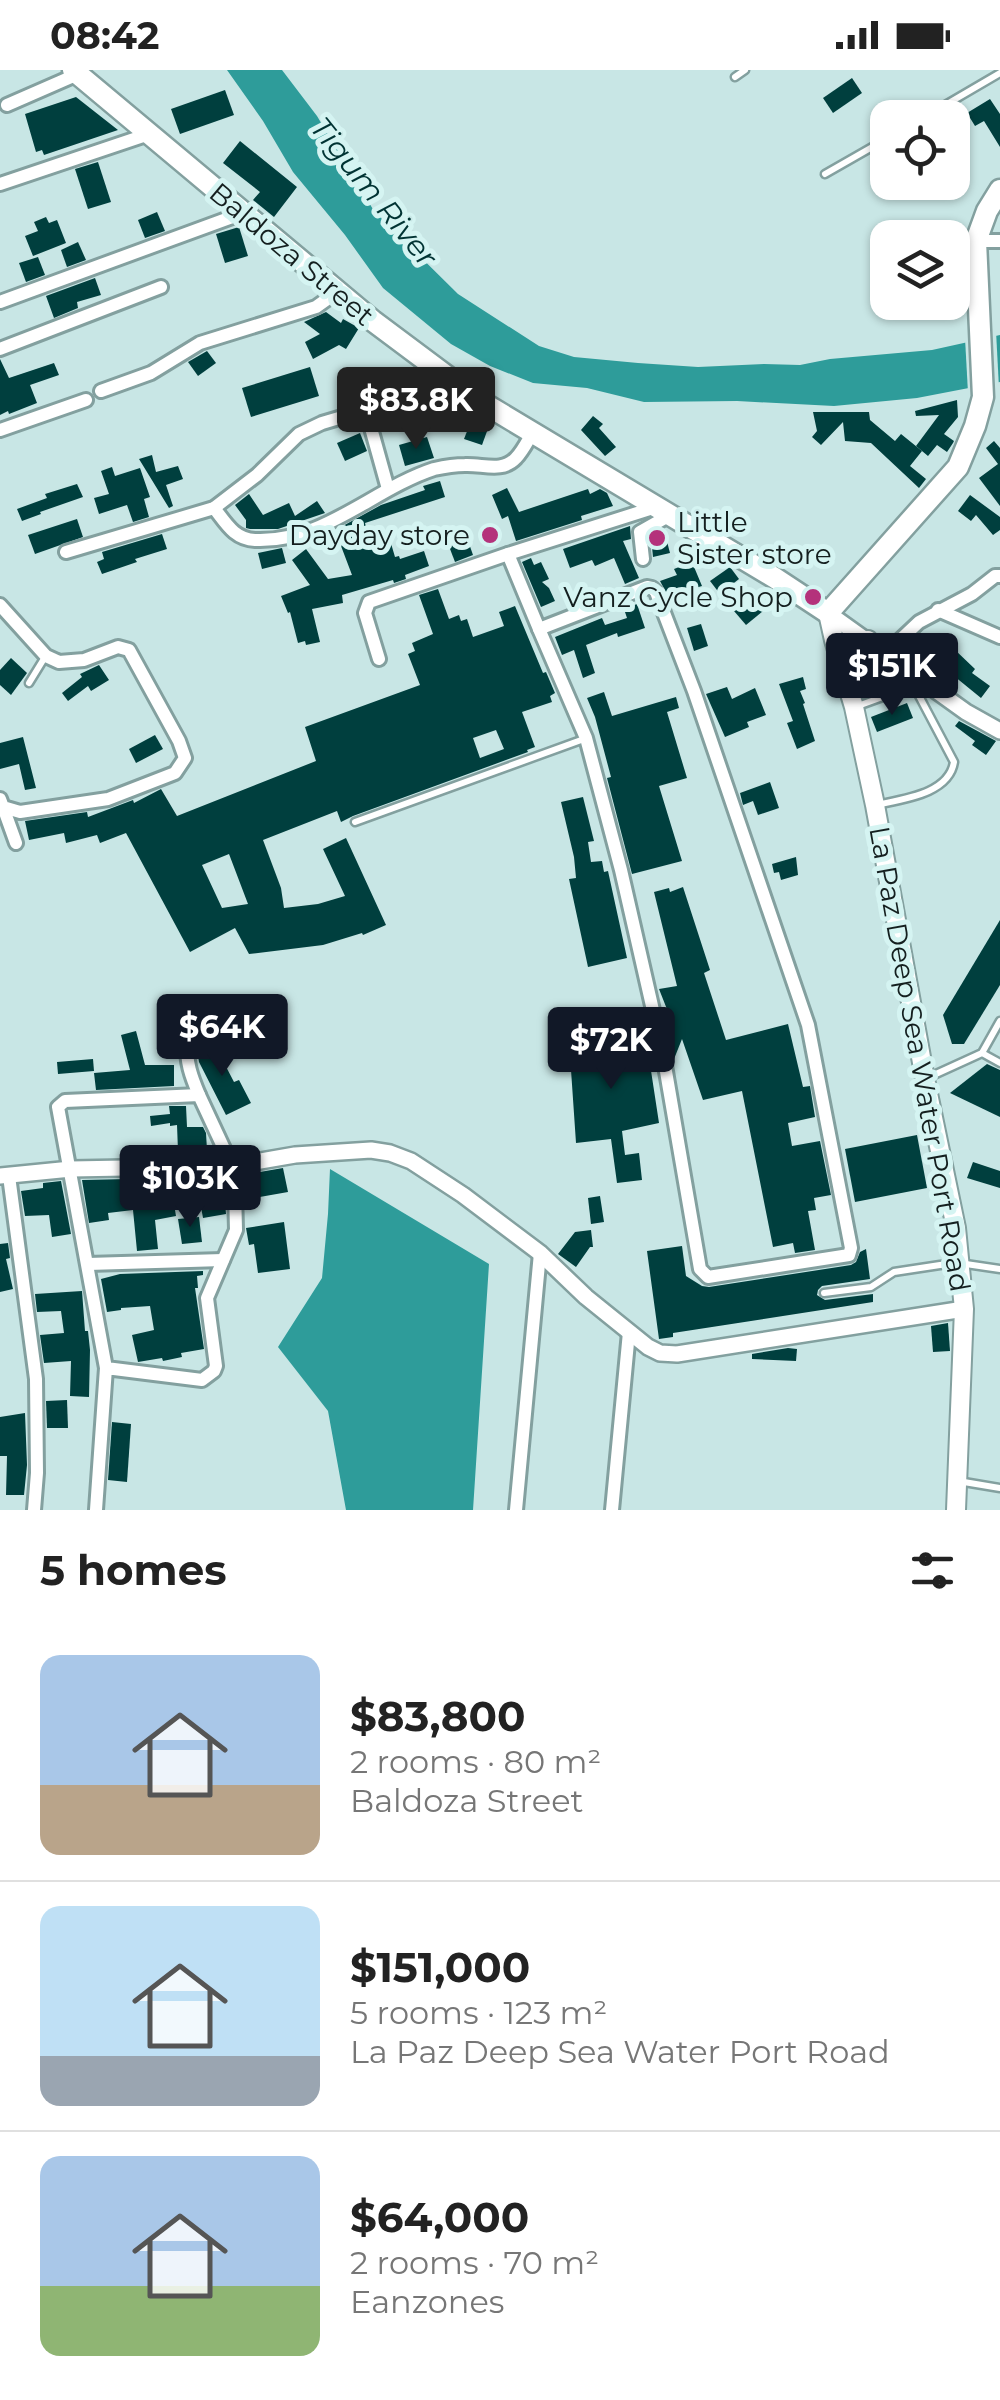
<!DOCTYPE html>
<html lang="en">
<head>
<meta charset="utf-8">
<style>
	body { margin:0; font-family:Montserrat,sans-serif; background:#f2f2f2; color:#222; height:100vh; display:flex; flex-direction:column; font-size:38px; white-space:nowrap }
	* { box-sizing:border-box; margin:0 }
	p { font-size:32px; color:#767676 }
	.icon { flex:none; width:55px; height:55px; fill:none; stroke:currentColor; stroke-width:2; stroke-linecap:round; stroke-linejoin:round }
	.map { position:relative; height:1440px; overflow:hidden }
	.sheet { display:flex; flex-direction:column; background:#fff; flex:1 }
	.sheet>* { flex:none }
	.controls { position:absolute; left:870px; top:30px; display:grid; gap:20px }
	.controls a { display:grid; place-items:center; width:100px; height:100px; border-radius:20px; background:#fff; box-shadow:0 2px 8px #0004; font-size:50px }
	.price { position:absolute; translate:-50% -85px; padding:0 22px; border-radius:10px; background:#111827; color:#fff; font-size:32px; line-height:65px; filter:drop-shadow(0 2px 5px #0008) }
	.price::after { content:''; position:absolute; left:50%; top:60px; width:30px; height:22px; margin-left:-15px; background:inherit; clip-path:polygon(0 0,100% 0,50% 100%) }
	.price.active { background:#222; color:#fff }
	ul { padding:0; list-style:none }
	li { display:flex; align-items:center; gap:30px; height:250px; padding:0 40px }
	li+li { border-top:2px solid #e0e0e0 }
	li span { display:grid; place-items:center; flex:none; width:280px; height:200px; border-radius:20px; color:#555 }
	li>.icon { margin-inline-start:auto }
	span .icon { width:120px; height:120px; fill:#fffc; stroke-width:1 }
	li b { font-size:42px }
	h2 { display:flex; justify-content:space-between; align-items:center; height:120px; padding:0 40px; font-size:42px }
	.status { display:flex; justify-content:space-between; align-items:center; height:70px; padding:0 50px; background:#fff; direction:ltr }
	.status svg { height:28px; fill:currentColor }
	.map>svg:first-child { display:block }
</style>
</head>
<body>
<div class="status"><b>08:42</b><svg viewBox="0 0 49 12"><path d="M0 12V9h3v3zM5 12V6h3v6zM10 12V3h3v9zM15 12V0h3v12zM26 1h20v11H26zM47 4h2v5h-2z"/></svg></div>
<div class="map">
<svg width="1000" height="1440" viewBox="0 0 1000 1440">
	<rect width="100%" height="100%" fill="#c8e6e5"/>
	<g fill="#2e9c9a">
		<polygon points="227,0 282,0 317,46 374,141 458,224 539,276 574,287 638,293 698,297 764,294 800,295 830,289 932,280 1000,265 1000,312 917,328 834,336 737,331 644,332 587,318 533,313 490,296 451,274 383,218 345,165 293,102 263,51"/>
		<polygon points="330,1099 489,1194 473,1440 346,1440 328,1341 278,1277 322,1208 328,1144"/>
	</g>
	<polygon fill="#c8e6e5" points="996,261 999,318 968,323 965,268"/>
	<g fill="#003f3e" fill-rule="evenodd">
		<polygon points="852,8 862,23 833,43 823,28"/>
		<polygon points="225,20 234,45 180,64 171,39"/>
		<polygon points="76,27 118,60 44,85 42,80 36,82 25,44"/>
		<polygon points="990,29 1000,44 1000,77 984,51 975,56 967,43"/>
		<polygon points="240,71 297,117 274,147 253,130 260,122 223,93"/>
		<polygon points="98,92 111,132 88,139 75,99"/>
		<polygon points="157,142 165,161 145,168 138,150"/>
		<polygon points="46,147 49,153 57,150 66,173 33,186 25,166 38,161 34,152"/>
		<polygon points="239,157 248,186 225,193 216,164"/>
		<polygon points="78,172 86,190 67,197 61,180"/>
		<polygon points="38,187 45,205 26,212 19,193"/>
		<polygon points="95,208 101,225 77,232 78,238 54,248 46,226"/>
		<polygon points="326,242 341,253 343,249 359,258 346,279 339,275 313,289 305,272 320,264 304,252"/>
		<polygon points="207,281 216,293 198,306 188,292"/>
		<polygon points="0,289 9,308 54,293 59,305 30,315 37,333 9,344 8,341 0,345"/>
		<polygon points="310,297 319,326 251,347 242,318"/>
		<polygon points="402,300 406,311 366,329 360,316"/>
		<polygon points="413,330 417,340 380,353 378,346"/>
		<polygon points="957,330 958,347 944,364 954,371 953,373 947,382 937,375 928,386 916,376 939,345 916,346 915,341"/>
		<polygon points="813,342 869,342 870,350 895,371 901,364 922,381 910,396 926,409 919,418 871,373 845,371 843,352 821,375 812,367 817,361"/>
		<polygon points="473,346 490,353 482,375 464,369"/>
		<polygon points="593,346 603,354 599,358 616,377 605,386 581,360"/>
		<polygon points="360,363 367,381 345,391 337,373"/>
		<polygon points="427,367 434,388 405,396 399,375"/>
		<polygon points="994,371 1000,378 1000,436 979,408 998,394 986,378"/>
		<polygon points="152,385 156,402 178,396 183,409 166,415 173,436 169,438 139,389"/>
		<polygon points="112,397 115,406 140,398 150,427 144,429 149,447 133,452 127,435 99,444 94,428 109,424 101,401"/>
		<polygon points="440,411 445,427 365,453 366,457 357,459 365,477 390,470 395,487 399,486 400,489 424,481 429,496 405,505 406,509 394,513 393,510 342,525 343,533 312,539 320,572 306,575 305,571 298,573 290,542 288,543 281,526 310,515 292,490 306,479 328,509 352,505 338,468 342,466 341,457 381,435 425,420 423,416"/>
		<polygon points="77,414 83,427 40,442 41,444 22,451 17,439 47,428 45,424"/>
		<polygon points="507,418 519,442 588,419 590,424 600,419 607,423 613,436 581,446 582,450 516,471 508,446 502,449 492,425"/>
		<polygon points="249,424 263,445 289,433 295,446 317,431 325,443 278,459 250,459 246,458 246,450 235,435"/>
		<polygon points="970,425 1000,447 1000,460 993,465 976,445 971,451 958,441"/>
		<polygon points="77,449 83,467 35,484 28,465"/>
		<polygon points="630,456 631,469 623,471 639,508 625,514 614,488 595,496 592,490 570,498 563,479"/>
		<polygon points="664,460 670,483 653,487 651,467"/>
		<polygon points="162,464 167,479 135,489 137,492 102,504 97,492 104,489 102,482"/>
		<polygon points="466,465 473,485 455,492 447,471"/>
		<polygon points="282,478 286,493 262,499 258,483"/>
		<polygon points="531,488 534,495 541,492 549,509 542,512 549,518 555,531 541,537 522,492"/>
		<polygon points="692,492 702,516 668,526 660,511 677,505 674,499"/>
		<polygon points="730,497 739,509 720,524 710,511"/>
		<path d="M438,519L449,549L459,545L461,551L467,549L473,567L504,556L499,542L515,536L543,603L546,602L555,623L550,626L552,632L522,642L535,677L527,680L528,682L353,746L341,752L337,741L263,770L281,818L284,838L318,834L345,826L323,779L346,768L386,855L363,865L362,863L323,875L249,884L235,858L190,882L126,763L100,773L97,765L66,773L64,763L29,770L25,751L87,742L88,747L133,730L134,733L161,719L177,746L316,691L305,657L420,615L408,584L415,581L412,573L433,564L419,525ZM496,660L504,679L480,688L473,668ZM229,784L248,834L222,838L202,795Z"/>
		<polygon points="757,523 768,537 746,555 734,541"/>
		<polygon points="637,534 645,558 618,567 617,563 586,575 595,603 583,608 574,580 562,585 555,567 602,548 605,555 627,548 624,539"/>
		<polygon points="701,554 708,576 694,581 687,558"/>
		<polygon points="954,579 975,599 972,603 990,616 981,628 954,606 942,589"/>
		<polygon points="11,588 27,603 11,625 0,615 0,600"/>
		<polygon points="99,595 109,610 91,621 88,616 68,631 62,623 82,607 80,604"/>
		<polygon points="803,607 806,619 800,621 805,633 803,634 815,671 797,679 787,653 793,651 779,614"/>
		<polygon points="727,617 732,629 755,618 766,645 747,652 749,657 725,667 706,624"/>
		<polygon points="604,622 612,646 676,627 679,638 667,642 687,708 659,716 682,791 632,804 607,708 611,707 595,647 587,628"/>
		<polygon points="907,633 913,648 877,662 871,647"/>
		<polygon points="959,651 996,671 986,685 972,675 975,671 955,656"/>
		<polygon points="155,665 163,679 136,693 129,679"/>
		<polygon points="23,667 36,718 25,720 19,694 0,699 0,673"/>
		<polygon points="770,712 779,738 758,745 753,731 743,735 740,723"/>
		<polygon points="583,727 594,771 588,772 591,792 602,791 604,802 608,801 627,888 588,897 569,809 576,808 574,787 561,732"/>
		<polygon points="796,787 798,805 781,810 779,802 774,803 772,794"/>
		<polygon points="683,817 710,900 704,903 726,970 788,954 803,1017 810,1016 815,1047 788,1053 792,1076 820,1071 831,1125 814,1128 816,1140 808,1141 815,1180 795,1183 793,1173 773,1177 742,1021 703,1030 682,969 674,989 668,961 672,952 659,919 677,916 654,822 669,818 670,822"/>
		<polygon points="1000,850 1000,915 964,974 952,974 943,945"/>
		<polygon points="601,947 607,976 646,968 659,1053 622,1061 625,1085 639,1083 642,1110 617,1113 611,1069 576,1073 568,956"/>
		<polygon points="136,961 145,995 174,995 174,1016 96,1020 94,1003 130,1000 121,965"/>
		<polygon points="224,974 226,989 222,989 234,1012 239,1010 251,1033 226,1045 199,992 197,978"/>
		<polygon points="93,989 94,1001 58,1004 57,992"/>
		<polygon points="987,994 1000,1000 1000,1047 950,1023"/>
		<polygon points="169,1036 186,1036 187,1057 203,1057 206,1063 207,1080 178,1081 177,1055 170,1056 170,1053 151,1056 150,1046 170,1044"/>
		<polygon points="917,1065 927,1118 855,1132 845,1079"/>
		<polygon points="973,1092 1000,1101 1000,1118 967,1108"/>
		<polygon points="283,1098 288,1122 254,1128 249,1104"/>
		<polygon points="223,1107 226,1144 203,1148 199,1126 173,1128 176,1146 155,1150 158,1179 137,1181 133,1140 108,1143 109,1150 89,1153 82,1110"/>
		<polygon points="61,1111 71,1164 52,1167 49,1145 25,1146 21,1121 43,1118 43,1113"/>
		<polygon points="600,1126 604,1152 591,1154 588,1128"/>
		<polygon points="199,1147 202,1172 182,1174 178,1149"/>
		<polygon points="284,1152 290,1199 258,1203 254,1174 249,1175 246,1158"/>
		<polygon points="591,1160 593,1177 590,1177 576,1197 558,1184 575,1162"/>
		<polygon points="8,1173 10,1188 6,1189 13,1219 0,1222 0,1174"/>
		<polygon points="682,1176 686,1206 702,1216 709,1217 851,1195 856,1192 860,1182 866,1179 870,1209 822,1216 818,1220 817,1225 825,1230 873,1224 873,1232 673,1263 673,1267 659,1269 647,1181"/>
		<polygon points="203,1201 203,1205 197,1206 198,1218 195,1218 204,1279 181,1283 182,1287 163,1291 162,1288 138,1292 132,1265 154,1260 150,1236 121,1238 121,1240 107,1242 101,1209 120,1204"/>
		<polygon points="82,1221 85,1261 88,1261 90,1280 89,1327 70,1326 71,1291 44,1293 40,1265 64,1263 61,1241 37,1242 35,1224"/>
		<polygon points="948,1253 950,1281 933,1282 931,1256"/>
		<polygon points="788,1278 797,1279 796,1291 752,1289 752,1284"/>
		<polygon points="67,1330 68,1358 47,1358 46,1331"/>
		<polygon points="25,1343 27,1395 24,1425 6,1425 7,1386 0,1386 0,1347"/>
		<polygon points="112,1352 131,1354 127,1412 108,1410"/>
	</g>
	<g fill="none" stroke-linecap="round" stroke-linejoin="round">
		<defs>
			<g id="service">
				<polyline points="735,7 745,0"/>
				<polyline points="923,48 1000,3"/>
				<polyline points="825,104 888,68"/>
				<polyline points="872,581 889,626"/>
				<polyline points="29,613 45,587"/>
				<path d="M855,637L910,617L917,622L954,692C949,724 903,729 876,735"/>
				<polyline points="355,752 584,669"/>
				<polyline points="982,983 1000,993"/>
				<polyline points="925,1009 982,983 1000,951"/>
				<polyline points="824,1223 871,1217 894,1202 940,1195 959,1193 1000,1199"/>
				<polyline points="958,1411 1000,1418"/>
			</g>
			<g id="minor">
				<polyline points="7,35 78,4"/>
				<polyline points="0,114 149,64"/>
				<polyline points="976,171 1000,171"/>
				<polyline points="0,232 243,143"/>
				<polyline points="0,279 161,217"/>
				<polyline points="101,321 151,303 200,273 316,237 337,222"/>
				<polyline points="366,340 388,419"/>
				<polyline points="0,360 86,330"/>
				<path d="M214,438C226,453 234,469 255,470C323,473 373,419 434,399C443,397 455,395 465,395C483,394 502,403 516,388C523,381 528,370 533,362"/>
				<polyline points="66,482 214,438 257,405 299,364 322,353 366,340 444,306"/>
				<polyline points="508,484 539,559"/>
				<polyline points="643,489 640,462 670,445"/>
				<polygon points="647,517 652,518 656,522 694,621 808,955 851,1178 849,1185 708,1207 700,1199 663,984 621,800 586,668 539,559"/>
				<polyline points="0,535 46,586 59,592 84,590 118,577 129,580 179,671 185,688 175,703 108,729 20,742 3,737 0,729"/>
				<polyline points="938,540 1000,567"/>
				<polyline points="886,583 919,552 972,524 995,506 1000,506"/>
				<polyline points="379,589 365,543 369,532 508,484 656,437"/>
				<polyline points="3,737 16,773"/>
				<path d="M187,972C186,992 191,1006 199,1025"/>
				<polyline points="9,1106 36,1309 37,1403 34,1440"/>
				<polyline points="88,1194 223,1190"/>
				<polyline points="96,1440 106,1298 58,1037 65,1031 199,1025 232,1096 235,1120 236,1160 207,1228 216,1296 214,1301 202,1310 106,1298"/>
				<polyline points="516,1440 540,1183"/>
				<polyline points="612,1440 629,1262"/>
			</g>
			<g id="tertiary">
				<polyline points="828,543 966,642 1000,661"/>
				<polyline points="0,1106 71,1099 232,1096 295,1085 371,1080 390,1083 411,1091 463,1125 540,1183 586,1227 648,1277 660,1283 677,1284 964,1239"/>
			</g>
			<g id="secondary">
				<polyline points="828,543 834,570 854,637 875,735 925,1009 956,1158 964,1239 956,1440"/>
				<polyline points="839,587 868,570"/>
			</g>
			<polyline id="primary" points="73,0 373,251 480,331 775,508 828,543 958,397 975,356 983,327 976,171 987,141 1000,120"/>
		</defs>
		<use href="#service" stroke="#83a09f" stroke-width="11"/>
		<use href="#minor" stroke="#83a09f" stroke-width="18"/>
		<use href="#tertiary" stroke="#83a09f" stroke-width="20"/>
		<use href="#secondary" stroke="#83a09f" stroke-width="22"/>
		<use href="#primary" stroke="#83a09f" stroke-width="25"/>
		<use href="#service" stroke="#fff" stroke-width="6"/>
		<use href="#minor" stroke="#fff" stroke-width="12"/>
		<use href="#tertiary" stroke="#fff" stroke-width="15"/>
		<use href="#secondary" stroke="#fff" stroke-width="18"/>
		<use href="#primary" stroke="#fff" stroke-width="20"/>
	</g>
	<g fill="#b4327b" stroke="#d5f4f2" stroke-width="4">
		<circle cx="490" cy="465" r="10"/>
		<circle cx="657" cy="468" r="10"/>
		<circle cx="813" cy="527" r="10"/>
	</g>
	<g text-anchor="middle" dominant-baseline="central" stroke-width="10" stroke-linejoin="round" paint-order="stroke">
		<g font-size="28" fill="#141f1f" stroke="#d5f4f2">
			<text transform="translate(292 184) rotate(40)">Baldoza Street</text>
			<text transform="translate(920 989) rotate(80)">La Paz Deep Sea Water Port Road</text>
		</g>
		<g font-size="28" fill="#141f1f" stroke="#d5f4f2" text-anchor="end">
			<text x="677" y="452" text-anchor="start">Little<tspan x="677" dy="32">Sister store</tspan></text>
			<text x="470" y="465">Dayday store</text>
			<text x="793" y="527">Vanz Cycle Shop</text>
		</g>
		<g font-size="30" font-style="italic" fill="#033" stroke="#d5f4f2">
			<text transform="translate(374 122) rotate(51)">Tigum River</text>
		</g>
	</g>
</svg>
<div class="controls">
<a><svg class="icon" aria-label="locate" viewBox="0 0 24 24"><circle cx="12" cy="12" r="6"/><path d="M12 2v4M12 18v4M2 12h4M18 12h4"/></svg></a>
<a><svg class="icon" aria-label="layers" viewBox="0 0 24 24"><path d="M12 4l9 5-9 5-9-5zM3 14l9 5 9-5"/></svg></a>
</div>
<b class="price active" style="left:416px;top:382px">$83.8K</b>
<b class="price" style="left:892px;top:648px">$151K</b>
<b class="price" style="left:222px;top:1009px">$64K</b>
<b class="price" style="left:611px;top:1022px">$72K</b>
<b class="price" style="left:190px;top:1160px">$103K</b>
</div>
<section class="sheet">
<h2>5 homes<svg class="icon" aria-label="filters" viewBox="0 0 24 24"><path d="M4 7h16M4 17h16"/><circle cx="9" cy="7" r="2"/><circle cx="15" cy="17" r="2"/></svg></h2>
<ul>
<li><span style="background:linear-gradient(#a9c7e8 65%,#b9a48a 0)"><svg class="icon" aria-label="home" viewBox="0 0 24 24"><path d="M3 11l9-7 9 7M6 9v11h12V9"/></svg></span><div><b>$83,800</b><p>2 rooms · 80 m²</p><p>Baldoza Street</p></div></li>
<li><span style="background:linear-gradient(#bfe0f5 75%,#9aa5b1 0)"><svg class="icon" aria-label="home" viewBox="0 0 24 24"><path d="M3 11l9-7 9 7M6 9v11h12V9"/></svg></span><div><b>$151,000</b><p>5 rooms · 123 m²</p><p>La Paz Deep Sea Water Port Road</p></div></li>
<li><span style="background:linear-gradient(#a9c7e8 65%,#8fb573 0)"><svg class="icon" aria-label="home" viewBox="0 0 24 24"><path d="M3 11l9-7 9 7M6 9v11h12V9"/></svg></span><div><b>$64,000</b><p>2 rooms · 70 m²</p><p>Eanzones</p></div></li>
</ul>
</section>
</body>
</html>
